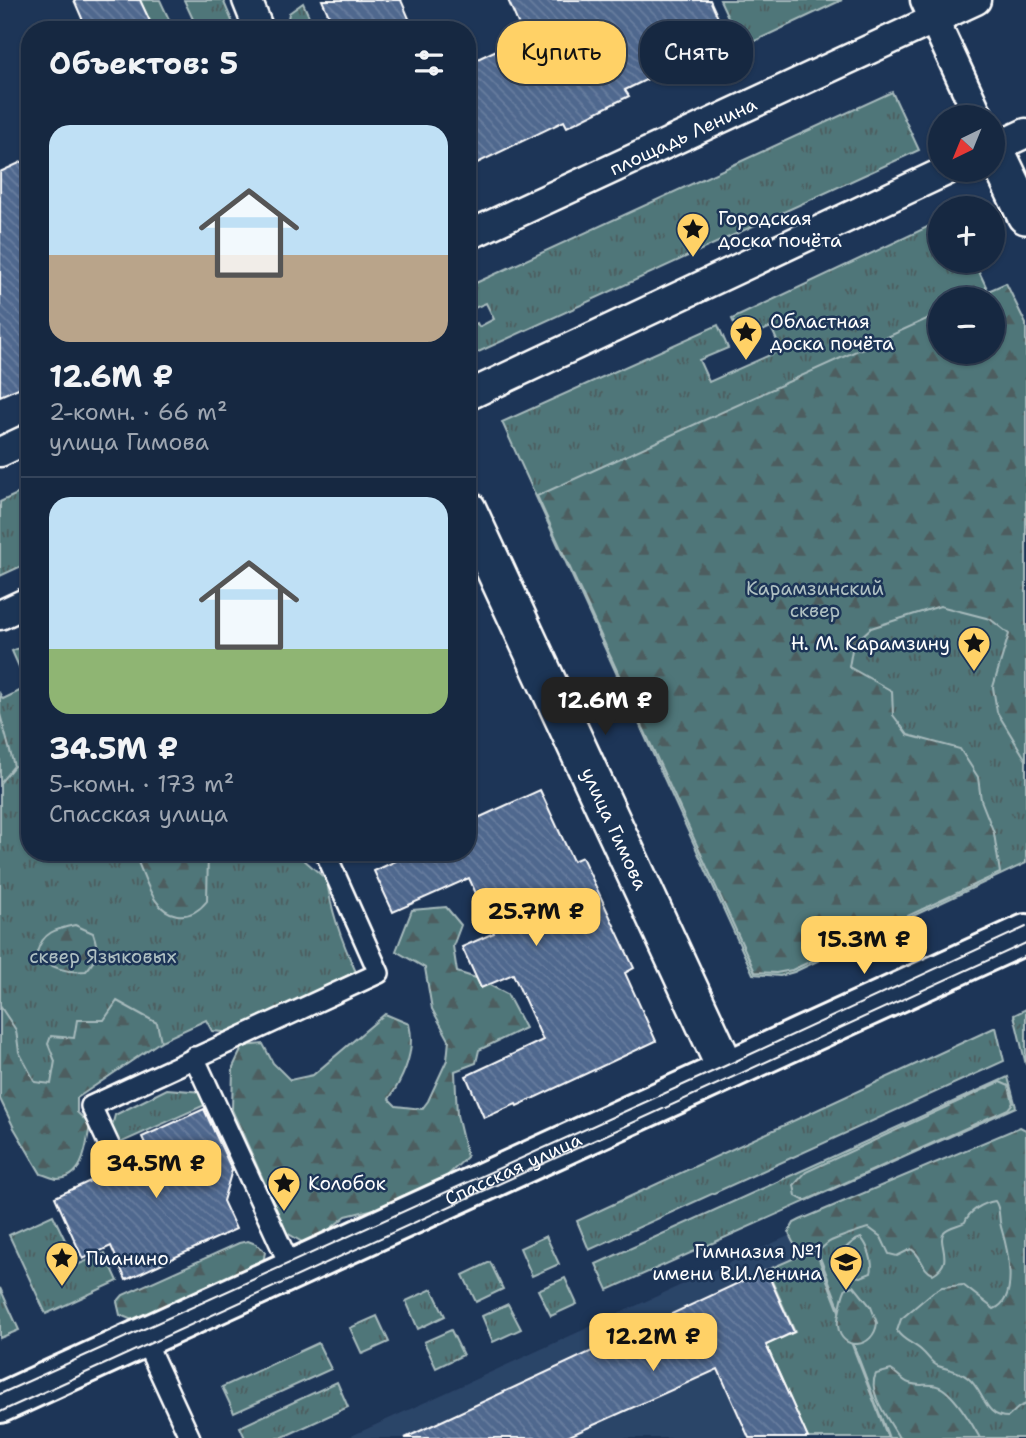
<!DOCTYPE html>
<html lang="ru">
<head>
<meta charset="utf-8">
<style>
	body { margin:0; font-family:"Shantell Sans",sans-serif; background:#1f3048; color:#f1f3f6; height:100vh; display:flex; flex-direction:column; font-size:26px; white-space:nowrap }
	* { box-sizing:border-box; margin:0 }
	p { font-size:23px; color:#9ea6b1 }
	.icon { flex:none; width:38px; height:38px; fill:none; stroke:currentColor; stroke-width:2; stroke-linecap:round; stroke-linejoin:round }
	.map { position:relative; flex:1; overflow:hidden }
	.panel { position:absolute; left:21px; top:21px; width:455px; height:840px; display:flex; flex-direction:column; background:#162841; border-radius:28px; box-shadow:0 2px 5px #0004,0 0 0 2px #35445a }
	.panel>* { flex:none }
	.hud { position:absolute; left:497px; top:21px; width:424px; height:63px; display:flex; gap:14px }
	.needle { width:46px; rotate:223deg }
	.fabs { position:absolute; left:928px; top:105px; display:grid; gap:14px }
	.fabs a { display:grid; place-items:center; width:77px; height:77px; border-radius:50%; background:#162841; box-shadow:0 2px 5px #0004,0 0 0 2px #35445a; font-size:35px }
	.price { position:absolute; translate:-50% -60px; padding:0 16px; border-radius:14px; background:#ffd166; color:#111; font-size:23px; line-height:46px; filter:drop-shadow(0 2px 4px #0008) }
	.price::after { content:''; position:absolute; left:50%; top:42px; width:21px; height:16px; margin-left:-10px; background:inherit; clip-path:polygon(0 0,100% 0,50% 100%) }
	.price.on { background:#222; color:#fff }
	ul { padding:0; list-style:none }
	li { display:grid; align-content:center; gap:14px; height:371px; padding:0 28px }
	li+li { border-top:2px solid #35445a }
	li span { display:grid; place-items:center; height:217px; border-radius:21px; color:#555 }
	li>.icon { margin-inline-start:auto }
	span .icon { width:126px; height:126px; fill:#fffc; stroke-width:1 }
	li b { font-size:30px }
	h2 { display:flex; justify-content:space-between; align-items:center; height:84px; padding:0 28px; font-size:30px }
	.tag { padding:0 24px; border-radius:28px; background:#162841; box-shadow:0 2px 5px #0004,0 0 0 2px #35445a; font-size:24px; line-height:63px }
	.tag.on { background:#ffd166; color:#111 }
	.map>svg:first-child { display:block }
</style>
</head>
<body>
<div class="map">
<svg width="1026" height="1438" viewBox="0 0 1026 1438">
	<defs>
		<pattern id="grass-tufts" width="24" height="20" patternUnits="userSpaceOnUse" patternTransform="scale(1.75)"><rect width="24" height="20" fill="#4f7679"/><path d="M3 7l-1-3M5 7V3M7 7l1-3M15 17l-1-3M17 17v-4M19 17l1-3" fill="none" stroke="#4d5d5e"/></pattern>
		<pattern id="forest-firs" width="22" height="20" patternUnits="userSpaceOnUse" patternTransform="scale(1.75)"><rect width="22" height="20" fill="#4f7679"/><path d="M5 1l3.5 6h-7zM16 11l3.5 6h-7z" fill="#4d5d5e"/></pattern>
		<pattern id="building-back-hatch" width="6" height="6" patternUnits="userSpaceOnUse" patternTransform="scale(1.75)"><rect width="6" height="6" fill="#4f678e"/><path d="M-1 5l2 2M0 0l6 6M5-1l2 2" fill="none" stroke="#697e9f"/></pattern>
	</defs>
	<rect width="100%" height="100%" fill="#1d3557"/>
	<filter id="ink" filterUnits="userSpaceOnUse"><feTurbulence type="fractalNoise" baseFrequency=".0143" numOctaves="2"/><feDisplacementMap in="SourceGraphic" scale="14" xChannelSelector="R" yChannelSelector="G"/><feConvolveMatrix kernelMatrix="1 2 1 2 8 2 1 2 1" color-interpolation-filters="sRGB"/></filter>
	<g filter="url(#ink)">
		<polygon fill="#2c4468" points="1022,1129 1026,1145 1026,1438 347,1438"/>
		<g fill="url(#grass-tufts)" stroke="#a7babc" stroke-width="2">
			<polygon points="140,0 160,0 174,30 154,30"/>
			<polygon points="184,0 223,0 236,30 198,30"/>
			<polygon points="720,0 842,0 742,47"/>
			<polygon points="303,3 315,30 286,30 289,13"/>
			<polygon points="892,92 919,150 474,354 467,340 467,328 477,323 479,327 494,319 486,303 472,309 473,312 467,314 467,287"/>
			<polygon points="940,221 940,261 974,261 992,299 940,299 940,352 992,352 1026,373 1026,863 794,972 780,976 753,974 502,422 718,325 728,348 699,360 709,382 781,350 771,327 742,340 732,319"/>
			<polygon points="30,488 30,562 0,576 0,502"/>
			<path d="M30,643V852H301L303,859L327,880C331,913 342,942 356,972L340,979L329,990L265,1020L247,1022L234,1033L212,1031L206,1020L11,1111L0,1088V694L3,699L28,687L12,651Z"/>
			<polygon points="1026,1009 1026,1065 1014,1015"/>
			<polygon points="996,1027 1004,1061 589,1250 577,1221"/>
			<polygon points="1008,1077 1016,1107 608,1290 596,1264"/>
			<polygon points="167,1089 202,1092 207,1104 118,1144 112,1126 115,1115"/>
			<polygon points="1026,1149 1026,1438 889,1438 816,1247"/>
			<polygon points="53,1215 77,1265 105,1253 118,1281 46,1314 9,1235"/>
			<polygon points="546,1236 559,1264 532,1276 520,1248"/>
			<polygon points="815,1249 888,1438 808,1438 766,1345 795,1332 767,1270"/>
			<polygon points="490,1262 503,1289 476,1302 463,1275"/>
			<polygon points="565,1278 577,1304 551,1316 538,1290"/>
			<polygon points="0,1288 19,1330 0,1338"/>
			<polygon points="432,1289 445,1316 418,1329 406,1301"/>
			<polygon points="508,1304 521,1329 493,1342 482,1316"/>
			<polygon points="377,1316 389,1342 362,1354 350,1328"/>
			<polygon points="451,1330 463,1355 436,1368 424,1342"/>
			<polygon points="318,1343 331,1369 234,1413 222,1387"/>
			<polygon points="337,1382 348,1407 281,1438 245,1438 240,1427"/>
		</g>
		<g fill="url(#forest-firs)" stroke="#a7babc" stroke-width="2">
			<polygon points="1006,283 1026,324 1026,760 997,712 993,687 1009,634 990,619 940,606 871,628 853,644 849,667 892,691 893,715 908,735 960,749 978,777 981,800 994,833 1000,873 792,970 776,973 755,972 537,496 940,313 940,352 992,352 992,299 970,299"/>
			<polygon points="0,714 14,766 0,783"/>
			<path d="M133,852H208L207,901C199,911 190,917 177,915C150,911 145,872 133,852Z"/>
			<path d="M446,907L461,925L453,946L457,972L476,978L507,994L525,1028L479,1050L476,1063L455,1071L457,1115L467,1157L429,1193L395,1204L346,1216L309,1246L287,1233L232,1110L233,1067L243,1046L263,1044L273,1063L290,1080L313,1075L385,1014L409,1024C416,1051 404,1077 389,1099L396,1106L422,1109L428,1101L447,1060L449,1040L432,1009L425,968L396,951L412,910Z"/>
			<path d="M75,925L93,933C99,950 98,958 86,971C68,973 48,969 37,952C43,932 56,929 75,925Z"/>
			<path d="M117,1001L157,1023L161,1041L77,1098V1112L90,1125C86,1145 85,1178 58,1179C53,1179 46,1175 41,1174L14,1128L0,1099V1006L16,1030L19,1052L35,1082L51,1084L55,1061L48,1044L51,1036L74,1038L77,1020H104Z"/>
			<polygon points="1000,1082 1009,1086 1013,1103 1008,1109 807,1200 803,1200 796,1196 794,1185 806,1172"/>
			<path d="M1020,1127L1026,1130V1404L1019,1407L1008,1417C984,1417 985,1392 968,1378C959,1370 949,1370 938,1366C931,1363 928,1356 922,1351C914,1343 903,1341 897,1331L901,1319L933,1292L942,1287L963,1285L994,1309C1020,1299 1007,1247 1001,1227C998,1217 1001,1209 995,1201C983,1203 969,1211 965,1222C958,1226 949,1226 944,1232C936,1244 956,1261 933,1274C921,1269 922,1255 911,1249L897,1256L889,1254L881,1237L869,1228C866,1228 835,1239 831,1241C826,1243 823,1249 817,1251C802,1257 792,1245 789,1232L794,1223L800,1220Z"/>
			<path d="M861,1238C868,1245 874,1263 871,1273L861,1277L838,1274C832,1260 848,1242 861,1238Z"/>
			<polygon points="248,1241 256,1244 265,1252 263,1263 137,1322 120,1315 117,1302 123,1295 239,1243"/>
			<path d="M854,1286L871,1307L877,1323C874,1349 841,1352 838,1326C837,1320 839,1314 840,1309C842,1301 842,1295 846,1288Z"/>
			<path d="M891,1370C898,1374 902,1380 909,1383C918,1387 928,1383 937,1386C952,1390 973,1425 980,1438H899C890,1421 866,1392 876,1374Z"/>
		</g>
		<g fill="url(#building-back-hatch)" stroke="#fff" stroke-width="2">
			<polygon points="74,0 140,0 154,30 87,30"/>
			<polygon points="322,0 401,0 414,30 335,30"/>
			<polygon points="508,0 710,0 728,40 625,90 629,96 567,127 564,121 467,168 467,64 524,37"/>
			<polygon points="30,158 30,383 0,396 0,172"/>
			<polygon points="540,790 573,861 582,857 634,968 625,973 656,1041 517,1106 516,1104 484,1118 466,1076 543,1040 513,974 481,988 462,947 494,933 469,878 393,912 374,871 396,861 393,852 467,852 467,823"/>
			<polygon points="204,1109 232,1170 223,1201 236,1229 126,1280 111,1246 83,1259 55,1197 110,1172 117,1174 123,1173 129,1163 150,1154 142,1137"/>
			<polygon points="766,1270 794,1332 766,1345 808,1438 749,1438 718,1369 565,1438 405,1438"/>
		</g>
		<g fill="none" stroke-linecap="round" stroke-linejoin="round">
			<defs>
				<g id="service">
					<polyline points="194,1057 292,1270"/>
					<polyline points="117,1162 91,1106 379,973 325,852"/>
					<polyline points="144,1338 190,1438"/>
				</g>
				<g id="pedestrian">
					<polyline points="247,0 259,30"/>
					<polyline points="925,0 979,117"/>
					<polyline points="992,149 1026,133"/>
					<path id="s1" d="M467,236L976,0"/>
					<polyline points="467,396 948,170"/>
					<polyline points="0,452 30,438"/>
					<polyline points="0,615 30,601"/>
				</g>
				<g id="minor">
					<polyline points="994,148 1026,215"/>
					<path id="s2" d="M467,509L727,1071"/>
				</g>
				<g id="tertiary">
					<path id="s3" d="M0,1403L1026,934"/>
				</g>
			</defs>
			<use href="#service" stroke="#fff" stroke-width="24"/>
			<use href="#pedestrian" stroke="#fff" stroke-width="33"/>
			<use href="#minor" stroke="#fff" stroke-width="42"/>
			<use href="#tertiary" stroke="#fff" stroke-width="44"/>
			<use href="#service" stroke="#1d3557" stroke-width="19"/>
			<use href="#pedestrian" stroke="#1d3557" stroke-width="28"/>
			<use href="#minor" stroke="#1d3557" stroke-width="37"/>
			<use href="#tertiary" stroke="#1d3557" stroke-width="38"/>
			<g stroke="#fff" stroke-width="2">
				<polyline points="0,1394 725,1066 1026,927"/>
				<polyline points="0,1412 1026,943"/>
			</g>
		</g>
	</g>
	<defs>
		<symbol id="sight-pin" viewBox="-11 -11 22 30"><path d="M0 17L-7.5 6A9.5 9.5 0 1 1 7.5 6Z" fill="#ffd166" stroke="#1d3557"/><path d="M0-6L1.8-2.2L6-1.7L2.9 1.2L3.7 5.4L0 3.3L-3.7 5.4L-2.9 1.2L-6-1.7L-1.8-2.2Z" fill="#111"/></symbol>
		<symbol id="school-pin" viewBox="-11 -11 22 30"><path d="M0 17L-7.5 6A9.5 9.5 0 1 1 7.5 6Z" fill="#ffd166" stroke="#1d3557"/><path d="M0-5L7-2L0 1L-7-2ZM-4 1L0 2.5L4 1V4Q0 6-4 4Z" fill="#111"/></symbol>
	</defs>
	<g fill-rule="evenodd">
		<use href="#sight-pin" x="674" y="210" width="38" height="52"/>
		<use href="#sight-pin" x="727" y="313" width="38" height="52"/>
		<use href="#sight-pin" x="955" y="624" width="38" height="52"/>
		<use href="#sight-pin" x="265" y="1164" width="38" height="52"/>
		<use href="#sight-pin" x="43" y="1239" width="38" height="52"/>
		<use href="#school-pin" x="827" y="1243" width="38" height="52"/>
	</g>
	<g text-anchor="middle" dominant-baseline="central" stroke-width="5" stroke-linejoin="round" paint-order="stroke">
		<g font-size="19" fill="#fff" stroke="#1d3557">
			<text stroke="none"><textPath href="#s1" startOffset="238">площадь Ленина</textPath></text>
			<text stroke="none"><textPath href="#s2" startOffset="352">улица Гимова</textPath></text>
			<text stroke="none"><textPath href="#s3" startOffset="564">Спасская улица</textPath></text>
		</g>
		<g font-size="19" fill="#fff" stroke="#1d3557" text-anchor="start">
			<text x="718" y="218">Городская<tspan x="718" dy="22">доска почёта</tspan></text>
			<text x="770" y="321">Областная<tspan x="770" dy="22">доска почёта</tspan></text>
			<text x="950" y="643" text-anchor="end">Н. М. Карамзину</text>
			<text x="308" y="1183">Колобок</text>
			<text x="822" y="1251" text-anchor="end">Гимназия №1<tspan x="822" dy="22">имени В.И.Ленина</tspan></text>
			<text x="86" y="1258">Пианино</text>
		</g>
		<g font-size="19" fill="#b0c1c3" stroke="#1d3557">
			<text x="815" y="588">Карамзинский<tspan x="815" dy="22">сквер</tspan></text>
			<text x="103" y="956">сквер Языковых</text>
		</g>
	</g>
</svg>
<div class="fabs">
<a><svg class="needle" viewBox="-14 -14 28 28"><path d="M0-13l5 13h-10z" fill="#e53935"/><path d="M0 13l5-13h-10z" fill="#9ea6b1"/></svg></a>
<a>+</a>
<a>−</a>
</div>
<b class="price on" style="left:605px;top:737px">12.6M ₽</b>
<b class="price" style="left:536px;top:948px">25.7M ₽</b>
<b class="price" style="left:864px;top:976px">15.3M ₽</b>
<b class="price" style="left:156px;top:1200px">34.5M ₽</b>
<b class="price" style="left:653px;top:1373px">12.2M ₽</b>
<div class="hud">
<a class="tag on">Купить</a>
<a class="tag">Снять</a>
</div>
<section class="panel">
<h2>Объектов: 5<svg class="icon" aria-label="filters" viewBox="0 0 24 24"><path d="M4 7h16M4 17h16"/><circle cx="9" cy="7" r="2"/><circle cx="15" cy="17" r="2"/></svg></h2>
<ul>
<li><span style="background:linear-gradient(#bfe0f5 60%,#b9a48a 0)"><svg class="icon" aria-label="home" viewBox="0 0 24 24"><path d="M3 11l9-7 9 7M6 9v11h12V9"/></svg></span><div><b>12.6M ₽</b><p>2-комн. · 66 m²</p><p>улица Гимова</p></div></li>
<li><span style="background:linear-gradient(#bfe0f5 70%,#8fb573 0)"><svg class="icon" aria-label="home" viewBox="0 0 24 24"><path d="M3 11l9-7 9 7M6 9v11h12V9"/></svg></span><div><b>34.5M ₽</b><p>5-комн. · 173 m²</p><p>Спасская улица</p></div></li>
</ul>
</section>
</div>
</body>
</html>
